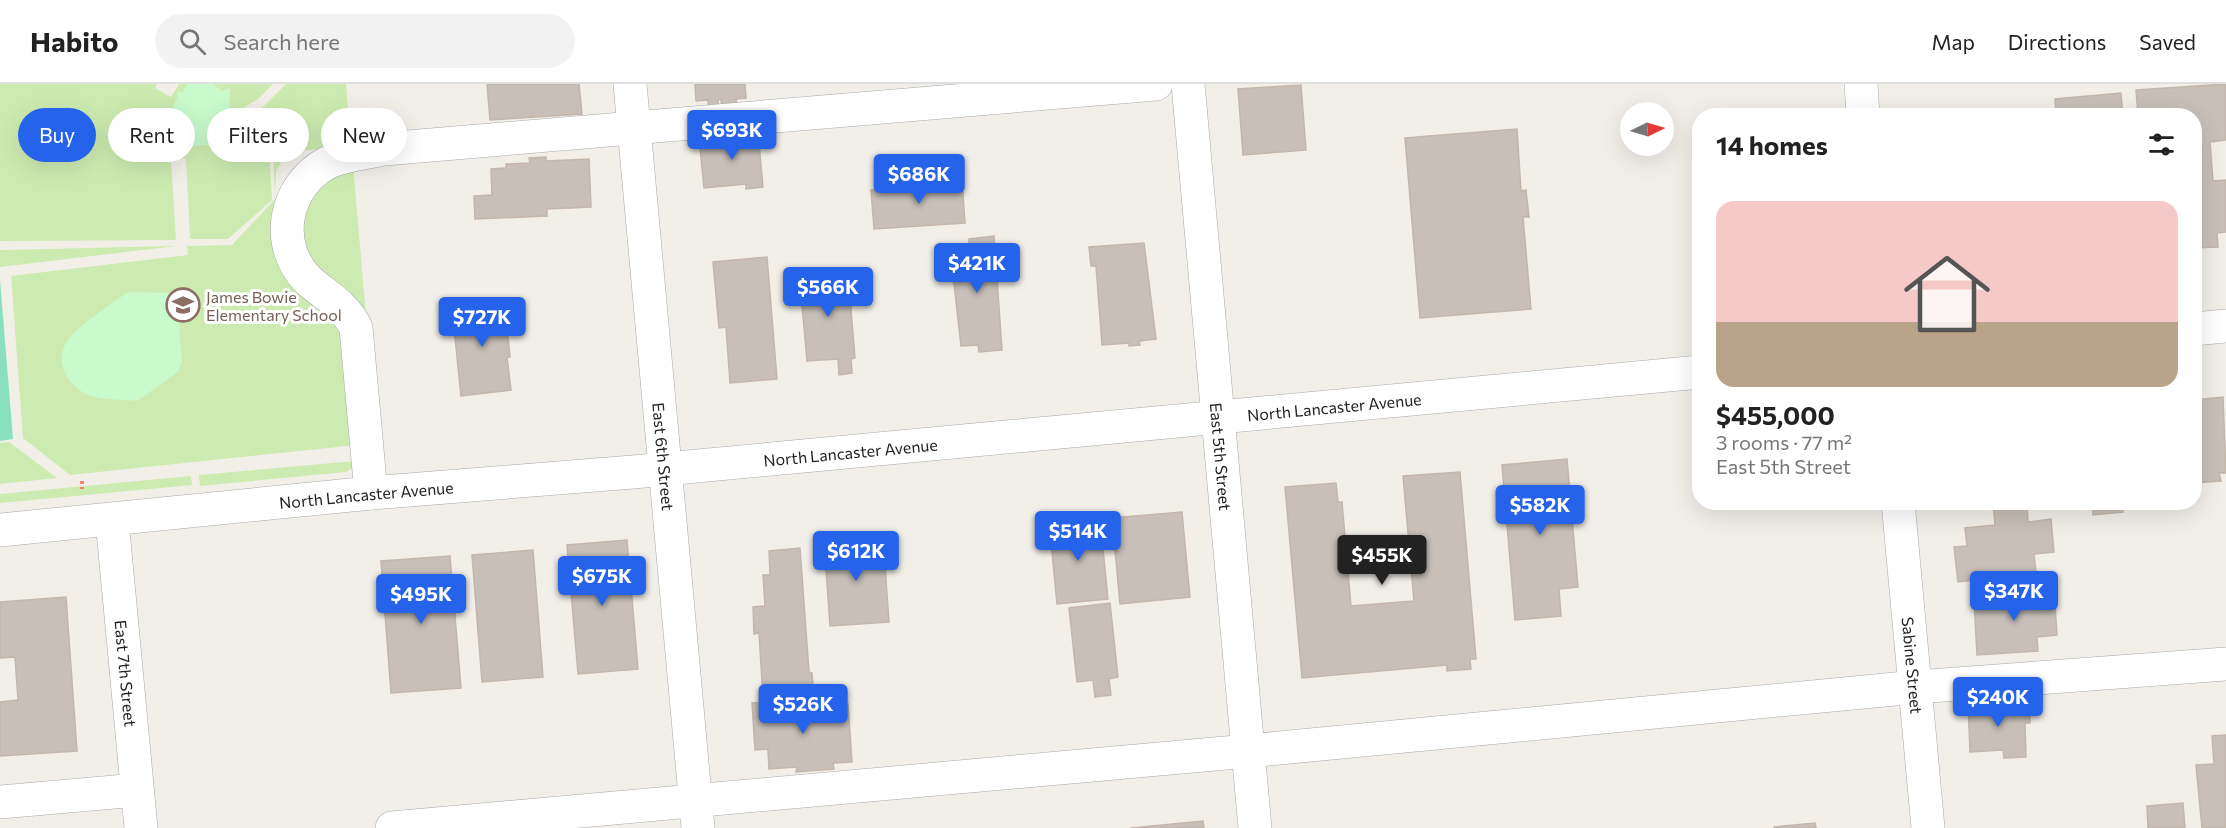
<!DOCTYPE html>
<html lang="en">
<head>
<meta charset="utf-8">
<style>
	body { margin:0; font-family:Commissioner,sans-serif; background:#f2f2f2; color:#222; height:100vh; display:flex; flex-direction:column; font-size:22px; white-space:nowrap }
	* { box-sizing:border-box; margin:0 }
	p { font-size:20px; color:#767676 }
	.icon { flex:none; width:33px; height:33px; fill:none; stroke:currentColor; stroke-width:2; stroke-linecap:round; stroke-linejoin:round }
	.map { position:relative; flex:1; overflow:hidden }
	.panel { position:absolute; left:1692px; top:24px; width:510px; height:402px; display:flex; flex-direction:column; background:#fff; border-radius:24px; box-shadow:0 6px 24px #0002 }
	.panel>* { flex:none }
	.banner { position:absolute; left:18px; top:24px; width:570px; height:54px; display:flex; gap:12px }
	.needle { width:39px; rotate:85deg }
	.controls { position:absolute; left:1620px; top:18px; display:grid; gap:12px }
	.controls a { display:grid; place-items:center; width:54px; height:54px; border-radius:50%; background:#fff; box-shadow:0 6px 24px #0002; font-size:30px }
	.price { position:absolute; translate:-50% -51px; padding:0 14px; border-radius:6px; background:#2563eb; color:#fff; font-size:20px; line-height:39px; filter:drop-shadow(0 2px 3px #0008) }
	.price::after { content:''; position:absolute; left:50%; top:36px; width:18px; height:14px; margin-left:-9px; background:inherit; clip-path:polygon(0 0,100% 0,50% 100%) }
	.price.on { background:#222; color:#fff }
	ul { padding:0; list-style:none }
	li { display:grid; align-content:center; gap:12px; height:318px; padding:0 24px }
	li span { display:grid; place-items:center; height:186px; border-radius:18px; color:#555 }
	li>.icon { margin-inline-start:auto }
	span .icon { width:108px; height:108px; fill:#fffc; stroke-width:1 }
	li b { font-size:26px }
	h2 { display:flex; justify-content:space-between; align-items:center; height:72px; padding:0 24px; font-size:26px }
	.chip { padding:0 21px; border-radius:27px; background:#fff; box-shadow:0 6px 24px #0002; font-size:21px; line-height:54px }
	.chip.on { background:#2563eb; color:#fff }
	header { display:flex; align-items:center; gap:36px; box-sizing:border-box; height:84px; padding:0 30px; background:#fff; border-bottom:2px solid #e0e0e0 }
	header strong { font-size:28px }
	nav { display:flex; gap:33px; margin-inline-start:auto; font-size:21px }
	.search { width:420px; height:54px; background:#f2f2f2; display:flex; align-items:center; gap:15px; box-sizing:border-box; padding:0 21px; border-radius:33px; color:#767676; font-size:22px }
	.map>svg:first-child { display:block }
</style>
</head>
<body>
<header>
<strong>Habito</strong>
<div class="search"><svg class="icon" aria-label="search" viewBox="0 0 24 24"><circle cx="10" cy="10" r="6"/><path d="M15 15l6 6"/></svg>Search here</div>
<nav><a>Map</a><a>Directions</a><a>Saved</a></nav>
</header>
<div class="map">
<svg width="2226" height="744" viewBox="0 0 2226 744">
	<rect width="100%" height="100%" fill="#f2efe9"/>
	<g fill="#cdebb0">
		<polygon points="0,0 157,0 155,4 171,13 179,0 273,0 258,15 229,33 232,43 264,22 286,0 346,0 351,63 297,67 283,75 276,88 275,115 280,154 312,210 348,259 356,361 70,391 23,354 11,192 188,171 187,162 232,161 275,115 273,64 269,65 272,116 228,155 190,155 186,74 171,76 176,156 0,157"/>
		<polygon points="353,81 377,361 323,192 300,158 308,109"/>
		<polygon points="176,162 0,183 0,166"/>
		<polygon points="9,358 57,394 0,400 0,359"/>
		<polygon points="355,377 354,383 346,388 200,402 199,391"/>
		<polygon points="191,392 192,401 0,419 0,410"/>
	</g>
	<g fill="#c8facc">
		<polygon points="187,0 213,0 222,7 230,4 229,33 237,58 227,56 222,60 181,63 182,56 176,51 173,21 178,14 177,8 183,8"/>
		<path d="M128,208L176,209L182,277L178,288L137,317C123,315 99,317 86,310C63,298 52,270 73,250C89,234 110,221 128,208Z"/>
	</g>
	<polygon fill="#88e0be" points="0,196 13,355 0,357"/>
	<g fill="#c7bfb8" stroke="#c4b6ab" stroke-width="1.5">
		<polygon points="487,0 579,0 582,30 490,36"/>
		<polygon points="695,0 745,0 746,14 736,15 737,26 722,27 721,15 718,16 719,26 709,27 708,16 696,17"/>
		<polygon points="2226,0 2226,56 2210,58 2213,97 2226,96 2226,148 2217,149 2218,163 2194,164 2194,32 2138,32 2136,6"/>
		<polygon points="1301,1 1306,66 1243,71 1238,5"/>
		<polygon points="2121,9 2123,32 2056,32 2055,15"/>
		<polygon points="1517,45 1521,107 1526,106 1529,133 1523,133 1531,225 1420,234 1405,54"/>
		<polygon points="758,48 763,103 746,105 746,100 704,104 699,54"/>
		<polygon points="546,73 546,77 589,75 591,123 547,125 547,132 475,135 474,112 492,111 491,85 506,84 506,80 530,79 529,74"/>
		<polygon points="962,96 965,139 874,145 871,106 908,104 908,100"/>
		<polygon points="994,152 1002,266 979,268 978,261 961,262 950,164 969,162 969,155"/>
		<polygon points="1144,159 1156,255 1139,257 1140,261 1129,262 1129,259 1102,261 1096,182 1091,182 1089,163"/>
		<polygon points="767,173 777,295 730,299 726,243 719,244 713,178"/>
		<polygon points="827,186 827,191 848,189 855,274 851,275 852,289 839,291 838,275 807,277 799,188"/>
		<polygon points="504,215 510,273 507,273 511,306 461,312 452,224"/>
		<polygon points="2223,313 2226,389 2219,389 2221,397 2194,399 2194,316"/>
		<polygon points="1567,375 1578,503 1559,505 1561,532 1515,536 1502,381"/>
		<polygon points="1460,388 1476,575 1470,575 1471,585 1447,587 1447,581 1302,594 1285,403 1336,399 1338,418 1342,418 1351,522 1414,517 1403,392"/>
		<polygon points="1993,418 2027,418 2028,438 2051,435 2054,468 2034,470 2036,489 1958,498 1954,463 1967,462 1965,444 1995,441"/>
		<polygon points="2092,418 2122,418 2123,428 2093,431"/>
		<polygon points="1182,428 1190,513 1120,520 1112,434"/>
		<polygon points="1085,434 1086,447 1101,445 1108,515 1057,520 1049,437"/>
		<polygon points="883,454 889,538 830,542 824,458"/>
		<polygon points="627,456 638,585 578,590 567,461"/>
		<polygon points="800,464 809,588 812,589 814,611 763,614 759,549 754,550 753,523 765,522 763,491 770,491 769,467"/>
		<polygon points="533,466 543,593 482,598 472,471"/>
		<polygon points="450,472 461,604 391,609 381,477"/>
		<polygon points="2054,506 2057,551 2037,553 2038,567 1977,571 1974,517 1983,516 1983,511"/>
		<polygon points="66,513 77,667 0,672 0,618 18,616 15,573 0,574 0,518"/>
		<polygon points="1110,519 1118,593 1109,595 1111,611 1095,613 1093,596 1077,598 1069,524"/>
		<polygon points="801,616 801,620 812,619 812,622 848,620 852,678 833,679 834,685 796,688 797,683 769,685 768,665 755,666 752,619"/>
		<polygon points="2023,617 2023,628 2030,627 2030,639 2025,639 2026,673 2004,674 2003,666 1970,668 1968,619"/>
		<polygon points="2226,651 2226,744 2202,744 2196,681 2214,680 2212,652"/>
		<polygon points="2183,719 2185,744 2148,744 2147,722"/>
		<polygon points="1203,737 1204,744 1131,744"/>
		<polygon points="1815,739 1816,744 1774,744 1774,743"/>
	</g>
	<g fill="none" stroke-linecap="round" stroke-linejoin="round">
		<defs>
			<g id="minor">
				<path id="s1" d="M630,0L698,744"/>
				<path id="s2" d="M1188,0L1255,744"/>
				<polyline points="1861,0 1863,32"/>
				<polyline points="2194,245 2226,242"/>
				<path d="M371,409L356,244C345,221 326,212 308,196C273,161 284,102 327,79C343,71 367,69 384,65L1156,0"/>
				<path id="s3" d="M1898,418L1928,744"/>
				<path id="s4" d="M112,436L141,744"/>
				<path id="s5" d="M0,446L371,409L633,388L1700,288"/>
				<polyline points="0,718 137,706"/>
				<polyline points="392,744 1248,667 1916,603 2226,580"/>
			</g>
		</defs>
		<use href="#minor" stroke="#a9a9a9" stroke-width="34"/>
		<polyline stroke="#fa8072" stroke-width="4" stroke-dasharray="3 3" stroke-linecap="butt" points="82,397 82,405"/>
		<use href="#minor" stroke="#fff" stroke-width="33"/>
	</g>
	<defs>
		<symbol id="school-ring" viewBox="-11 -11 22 22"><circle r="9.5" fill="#fff" stroke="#8d6e63" stroke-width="1.5"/><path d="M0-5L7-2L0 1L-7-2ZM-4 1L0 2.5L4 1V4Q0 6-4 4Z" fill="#8d6e63"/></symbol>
	</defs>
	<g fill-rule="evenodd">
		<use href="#school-ring" x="164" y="202" width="38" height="38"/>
	</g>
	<g text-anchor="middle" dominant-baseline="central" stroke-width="6" stroke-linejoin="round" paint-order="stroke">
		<g font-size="16" fill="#785e54" stroke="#fff" text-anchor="start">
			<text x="206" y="212">James Bowie<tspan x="206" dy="18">Elementary School</tspan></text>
		</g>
		<g font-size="16" fill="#222" stroke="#fff">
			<text stroke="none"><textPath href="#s5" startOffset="1340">North Lancaster Avenue</textPath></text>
			<text stroke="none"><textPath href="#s5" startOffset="854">North Lancaster Avenue</textPath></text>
			<text stroke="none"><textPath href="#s1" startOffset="374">East 6th Street</textPath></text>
			<text stroke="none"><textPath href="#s2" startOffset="374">East 5th Street</textPath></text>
			<text stroke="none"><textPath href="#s5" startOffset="368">North Lancaster Avenue</textPath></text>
			<text stroke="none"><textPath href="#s3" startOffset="164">Sabine Street</textPath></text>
			<text stroke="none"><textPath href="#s4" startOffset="154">East 7th Street</textPath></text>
		</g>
	</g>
</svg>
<div class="controls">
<a><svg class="needle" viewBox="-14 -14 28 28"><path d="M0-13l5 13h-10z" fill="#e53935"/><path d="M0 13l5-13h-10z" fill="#767676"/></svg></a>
</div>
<b class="price" style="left:732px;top:77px">$693K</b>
<b class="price" style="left:919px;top:121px">$686K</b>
<b class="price" style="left:977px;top:210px">$421K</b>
<b class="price" style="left:828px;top:234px">$566K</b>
<b class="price" style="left:482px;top:264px">$727K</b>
<b class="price" style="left:1540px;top:452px">$582K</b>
<b class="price" style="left:1078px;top:478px">$514K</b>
<b class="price" style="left:856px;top:498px">$612K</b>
<b class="price on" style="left:1382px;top:502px">$455K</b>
<b class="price" style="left:602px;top:523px">$675K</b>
<b class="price" style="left:2014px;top:538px">$347K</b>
<b class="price" style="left:421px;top:541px">$495K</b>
<b class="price" style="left:1998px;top:644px">$240K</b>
<b class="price" style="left:803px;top:651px">$526K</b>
<div class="banner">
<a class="chip on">Buy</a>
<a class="chip">Rent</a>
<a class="chip">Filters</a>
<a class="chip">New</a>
</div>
<section class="panel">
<h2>14 homes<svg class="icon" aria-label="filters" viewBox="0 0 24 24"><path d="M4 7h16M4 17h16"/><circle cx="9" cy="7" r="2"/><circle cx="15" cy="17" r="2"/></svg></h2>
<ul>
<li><span style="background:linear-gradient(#f6c9c9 65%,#b9a48a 0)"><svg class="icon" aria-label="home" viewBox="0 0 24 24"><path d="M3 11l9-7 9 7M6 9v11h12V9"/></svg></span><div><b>$455,000</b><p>3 rooms · 77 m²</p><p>East 5th Street</p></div></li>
</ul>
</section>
</div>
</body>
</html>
